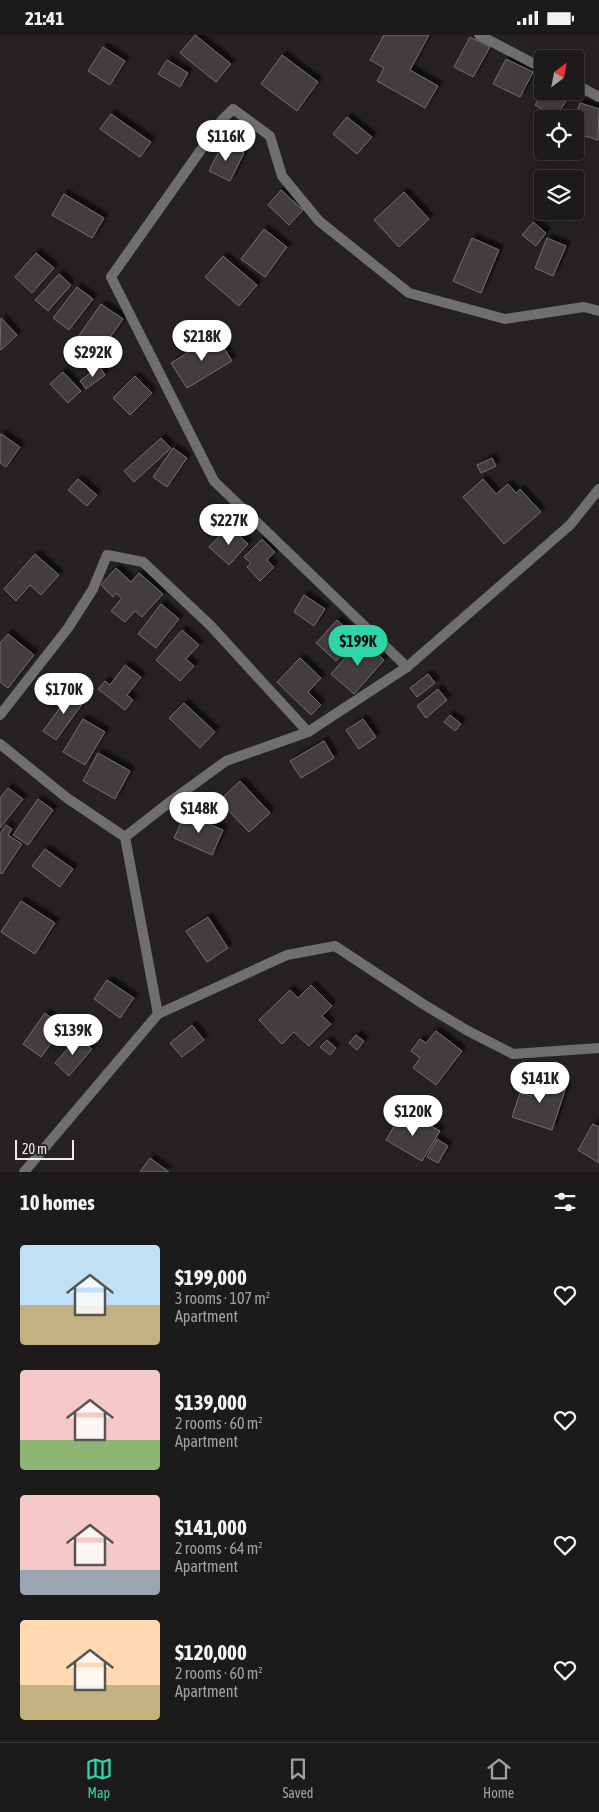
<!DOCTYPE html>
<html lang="en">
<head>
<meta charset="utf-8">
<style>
	body { margin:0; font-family:"Asap Condensed",sans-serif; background:#292728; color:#f1f3f6; height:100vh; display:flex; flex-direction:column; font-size:19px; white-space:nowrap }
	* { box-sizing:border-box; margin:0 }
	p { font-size:16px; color:#a0a1a3 }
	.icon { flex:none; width:28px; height:28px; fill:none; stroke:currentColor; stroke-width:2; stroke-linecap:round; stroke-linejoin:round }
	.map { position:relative; height:1137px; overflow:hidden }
	.sheet { display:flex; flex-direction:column; background:#1c1a1b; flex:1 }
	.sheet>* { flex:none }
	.needle { width:32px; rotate:32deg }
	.fabs { position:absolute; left:534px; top:15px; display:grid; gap:10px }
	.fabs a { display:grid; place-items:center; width:50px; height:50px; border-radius:5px; background:#1c1a1b; box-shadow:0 5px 20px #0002,0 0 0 1px #3a383a; font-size:25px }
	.scale { position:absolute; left:15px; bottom:12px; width:59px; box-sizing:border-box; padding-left:5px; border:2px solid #eeebec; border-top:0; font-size:14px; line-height:18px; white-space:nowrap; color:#eeebec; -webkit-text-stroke:4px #262224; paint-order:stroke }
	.price { position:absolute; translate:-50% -42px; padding:0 11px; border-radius:18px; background:#fff; color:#222; font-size:16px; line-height:32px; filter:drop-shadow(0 1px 2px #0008) }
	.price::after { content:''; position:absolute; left:50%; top:30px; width:15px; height:11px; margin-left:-8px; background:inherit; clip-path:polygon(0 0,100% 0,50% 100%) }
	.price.selected { background:#2ed4aa; color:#111 }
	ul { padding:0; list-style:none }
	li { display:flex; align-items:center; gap:15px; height:125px; padding:0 20px }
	li span { display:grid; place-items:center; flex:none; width:140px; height:100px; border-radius:5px; color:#555 }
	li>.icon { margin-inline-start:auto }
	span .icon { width:60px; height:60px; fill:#fffc; stroke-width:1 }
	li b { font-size:21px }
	h2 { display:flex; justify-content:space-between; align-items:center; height:60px; padding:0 20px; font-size:21px }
	.status { display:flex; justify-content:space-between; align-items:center; height:35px; padding:0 25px; background:#1c1a1b; direction:ltr }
	.status svg { height:14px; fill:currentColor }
	.dock { display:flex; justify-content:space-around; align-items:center; height:70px; border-top:1px solid #3a383a; background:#1c1a1b; font-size:14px; color:#a0a1a3 }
	.dock a { display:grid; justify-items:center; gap:2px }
	.dock .selected { color:#2ed4aa }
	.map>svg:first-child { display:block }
</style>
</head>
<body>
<div class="status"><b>21:41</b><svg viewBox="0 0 49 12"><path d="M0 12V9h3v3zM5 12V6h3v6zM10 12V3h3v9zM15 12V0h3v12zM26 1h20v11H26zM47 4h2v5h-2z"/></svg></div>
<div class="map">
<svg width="599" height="1137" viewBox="0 0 599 1137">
	<defs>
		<filter id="shadow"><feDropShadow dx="4.5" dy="-4.5" stdDeviation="1" flood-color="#0009"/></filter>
	</defs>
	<rect width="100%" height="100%" fill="#262224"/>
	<g fill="#423e40" stroke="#726e6f" filter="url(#shadow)">
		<polygon points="195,0 231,29 216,47 180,18"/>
		<polygon points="384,0 429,0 410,35 438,51 425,73 377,46 384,33 370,25"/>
		<polygon points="470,2 490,12 473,42 454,32"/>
		<polygon points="103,12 125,26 110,50 88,36"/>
		<polygon points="282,20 318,47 297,76 261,49"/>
		<polygon points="506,24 533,37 520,62 493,49"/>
		<polygon points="167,25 188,38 180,52 158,39"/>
		<polygon points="543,56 561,56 569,61 556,82 535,70"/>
		<polygon points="580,68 599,74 598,105 575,98 575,84"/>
		<polygon points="111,79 151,107 140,122 100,94"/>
		<polygon points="347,82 372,102 357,119 333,99"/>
		<polygon points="223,108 244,118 230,146 209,136"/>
		<polygon points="281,155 303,175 289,190 268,170"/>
		<polygon points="404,157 429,184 399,212 374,185"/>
		<polygon points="64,159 104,183 92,203 52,180"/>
		<polygon points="533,187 546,198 536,211 522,200"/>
		<polygon points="264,194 287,212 265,242 241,224"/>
		<polygon points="472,203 499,215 481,258 453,246"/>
		<polygon points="547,203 566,211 553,241 535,233"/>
		<polygon points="36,218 54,233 32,258 15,242"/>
		<polygon points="223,221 257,250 239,271 205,242"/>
		<polygon points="59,239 71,250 48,276 35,265"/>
		<polygon points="77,252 93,264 69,295 53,283"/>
		<polygon points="101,269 123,284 100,317 78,302"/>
		<polygon points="1,283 17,300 1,315 0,314"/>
		<polygon points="216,300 232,326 187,353 171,328"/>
		<polygon points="99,331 105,340 86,354 80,346"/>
		<polygon points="63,337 81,356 68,368 50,349"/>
		<polygon points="135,341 152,358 130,380 113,363"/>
		<polygon points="1,399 20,412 6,432 0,428 0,401"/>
		<polygon points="161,403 171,413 134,447 124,436"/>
		<polygon points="173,413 187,423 167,452 153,442"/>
		<polygon points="492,423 496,431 481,438 477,430"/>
		<polygon points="78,444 97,460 87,471 68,455"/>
		<polygon points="483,444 496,459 508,449 516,458 520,454 541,477 504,509 463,462"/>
		<polygon points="229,491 248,509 229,530 209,512"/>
		<polygon points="262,504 275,517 267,525 274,532 260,546 247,532 251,528 244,522"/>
		<polygon points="35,519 59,540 41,560 30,550 16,566 4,554"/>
		<polygon points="116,533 131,547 139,538 163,559 142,582 135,576 125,587 111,576 122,563 116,558 113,562 101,550"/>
		<polygon points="304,560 325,574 314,591 294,577"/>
		<polygon points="161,569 179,584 156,613 138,599"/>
		<polygon points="337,585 357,604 336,626 316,608"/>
		<polygon points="182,595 199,610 186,624 194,631 180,646 156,625"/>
		<polygon points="8,599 34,620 8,653 0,647 0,608"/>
		<polygon points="361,605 384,625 354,659 331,639"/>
		<polygon points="300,623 321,643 308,657 321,670 311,680 277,647"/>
		<polygon points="125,630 141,642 127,660 133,665 125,675 98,654 105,646 110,650"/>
		<polygon points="428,639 435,648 417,662 410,653"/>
		<polygon points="438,654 447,665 426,683 417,671"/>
		<polygon points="73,655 86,664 56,705 43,696"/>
		<polygon points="184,668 215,697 200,713 169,683"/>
		<polygon points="450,680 461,689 455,696 444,687"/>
		<polygon points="83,684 105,697 85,730 63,717"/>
		<polygon points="363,684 376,702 359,714 346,695"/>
		<polygon points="324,706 334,723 301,743 290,726"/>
		<polygon points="98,718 130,736 115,764 83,746"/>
		<polygon points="240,746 270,778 249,797 219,766"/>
		<polygon points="8,753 23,764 0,793 0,763"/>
		<polygon points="38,764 53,775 28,810 13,800"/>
		<polygon points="185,779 223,795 212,820 174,803"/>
		<polygon points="6,790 12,794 8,800 22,809 2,839 0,838 0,799"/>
		<polygon points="45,814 73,834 60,852 32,831"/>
		<polygon points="21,866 55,888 35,919 1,897"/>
		<polygon points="208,882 228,913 207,927 186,896"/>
		<polygon points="107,945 134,963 120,983 94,964"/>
		<polygon points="311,950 332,971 322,981 331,989 309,1011 294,997 282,1009 259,985 290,955 298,963"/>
		<polygon points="45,978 63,992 41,1022 23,1009"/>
		<polygon points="192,990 204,1005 182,1022 170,1008"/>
		<polygon points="436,996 462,1016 436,1050 413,1033 420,1023 411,1016 420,1004 426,1008"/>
		<polygon points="356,1000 364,1006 357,1015 349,1008"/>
		<polygon points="78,1002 92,1014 69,1041 55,1028"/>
		<polygon points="327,1005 336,1013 330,1020 320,1012"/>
		<polygon points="538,1043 566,1052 552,1095 512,1082 520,1058 531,1061"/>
		<polygon points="401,1079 414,1087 417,1083 440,1096 422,1126 386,1105"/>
		<polygon points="593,1089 599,1092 599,1128 578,1115"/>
		<polygon points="437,1104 448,1111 438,1128 427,1122"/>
		<polygon points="150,1123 169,1137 140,1137"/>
	</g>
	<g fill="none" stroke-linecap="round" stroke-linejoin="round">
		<g stroke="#706f6f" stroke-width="10">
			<polyline points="479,0 542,33"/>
			<polyline points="575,49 599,62"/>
			<polyline points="407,632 214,446 111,242 222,85 233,74 270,101 282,141 319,186 409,258 505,284 584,272 599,276"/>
			<polyline points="0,680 68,593 93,554 107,520 143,527 210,590 308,697"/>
			<polyline points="125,802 171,766 226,726 308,697 407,632 570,490 599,454"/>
			<polyline points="158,979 287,920 335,911 423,969 468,996 513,1019 599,1013"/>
		</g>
		<polyline stroke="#706f6f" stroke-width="10" points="0,709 67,763 125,802 158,979 24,1137"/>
	</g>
</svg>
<div class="fabs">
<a><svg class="needle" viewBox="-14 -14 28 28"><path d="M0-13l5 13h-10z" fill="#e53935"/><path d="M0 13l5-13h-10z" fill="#a0a1a3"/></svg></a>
<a><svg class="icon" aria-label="locate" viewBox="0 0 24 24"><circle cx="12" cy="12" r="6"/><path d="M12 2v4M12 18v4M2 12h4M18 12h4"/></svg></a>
<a><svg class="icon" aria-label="layers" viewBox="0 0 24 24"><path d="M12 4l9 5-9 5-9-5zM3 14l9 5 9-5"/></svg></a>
</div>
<div class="scale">20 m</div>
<b class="price" style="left:226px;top:127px">$116K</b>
<b class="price" style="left:202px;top:327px">$218K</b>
<b class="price" style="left:93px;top:343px">$292K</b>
<b class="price" style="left:229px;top:511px">$227K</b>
<b class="price selected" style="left:358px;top:632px">$199K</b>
<b class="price" style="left:64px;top:680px">$170K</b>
<b class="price" style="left:199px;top:799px">$148K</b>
<b class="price" style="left:73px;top:1021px">$139K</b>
<b class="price" style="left:540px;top:1069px">$141K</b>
<b class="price" style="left:413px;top:1102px">$120K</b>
</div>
<section class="sheet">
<h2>10 homes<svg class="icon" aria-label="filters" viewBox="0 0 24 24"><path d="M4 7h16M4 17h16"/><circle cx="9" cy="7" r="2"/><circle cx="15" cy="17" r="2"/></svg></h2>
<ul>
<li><span style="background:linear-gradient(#bfe0f5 60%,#c2b280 0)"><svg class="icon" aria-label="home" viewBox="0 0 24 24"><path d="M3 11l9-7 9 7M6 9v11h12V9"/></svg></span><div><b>$199,000</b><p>3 rooms · 107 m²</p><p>Apartment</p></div><svg class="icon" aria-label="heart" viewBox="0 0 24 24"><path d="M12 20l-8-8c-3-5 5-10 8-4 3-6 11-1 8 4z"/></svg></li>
<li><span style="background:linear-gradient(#f6c9c9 70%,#8fb573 0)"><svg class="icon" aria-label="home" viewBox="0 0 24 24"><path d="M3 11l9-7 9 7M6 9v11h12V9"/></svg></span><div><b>$139,000</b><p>2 rooms · 60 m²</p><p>Apartment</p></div><svg class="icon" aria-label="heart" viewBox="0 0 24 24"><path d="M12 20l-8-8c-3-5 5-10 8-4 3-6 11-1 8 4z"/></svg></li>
<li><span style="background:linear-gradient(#f6c9c9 75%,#9aa5b1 0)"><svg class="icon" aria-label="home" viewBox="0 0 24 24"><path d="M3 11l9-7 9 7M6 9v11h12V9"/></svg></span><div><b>$141,000</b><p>2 rooms · 64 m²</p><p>Apartment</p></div><svg class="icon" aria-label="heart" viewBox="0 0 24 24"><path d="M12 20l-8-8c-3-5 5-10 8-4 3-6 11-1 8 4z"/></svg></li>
<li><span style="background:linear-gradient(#ffd9b3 65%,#c2b280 0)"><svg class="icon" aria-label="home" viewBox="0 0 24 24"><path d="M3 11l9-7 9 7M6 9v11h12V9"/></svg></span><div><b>$120,000</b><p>2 rooms · 60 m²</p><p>Apartment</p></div><svg class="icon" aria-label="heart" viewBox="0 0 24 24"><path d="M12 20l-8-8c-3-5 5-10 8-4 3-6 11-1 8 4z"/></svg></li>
</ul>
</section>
<nav class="dock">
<a class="selected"><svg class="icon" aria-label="map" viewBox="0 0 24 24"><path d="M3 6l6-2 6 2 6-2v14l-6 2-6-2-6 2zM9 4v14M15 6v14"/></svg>Map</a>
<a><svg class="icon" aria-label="saved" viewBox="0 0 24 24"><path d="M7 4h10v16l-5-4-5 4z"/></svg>Saved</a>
<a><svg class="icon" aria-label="home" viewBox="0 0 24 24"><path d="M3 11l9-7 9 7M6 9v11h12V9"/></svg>Home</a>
</nav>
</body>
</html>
